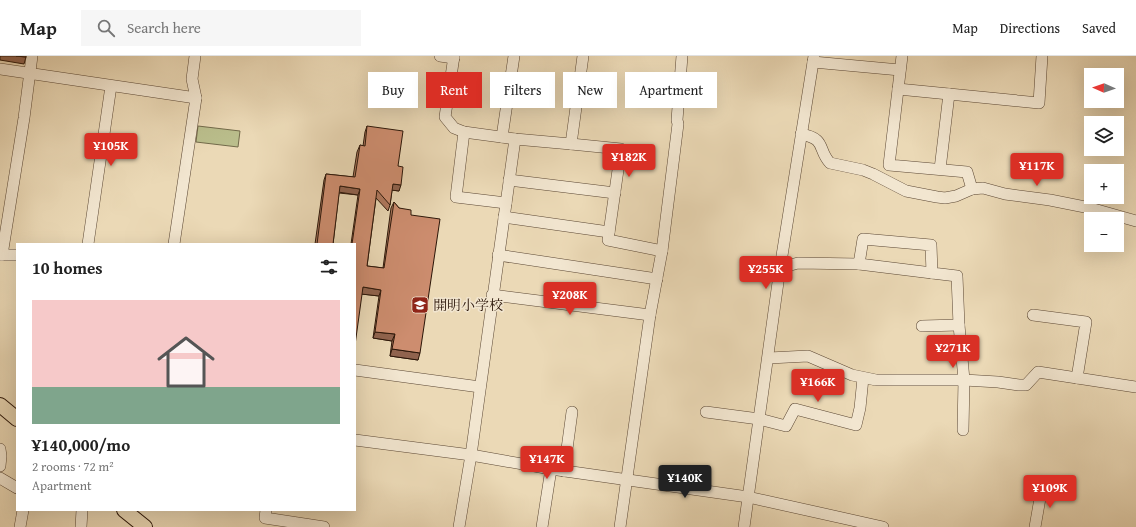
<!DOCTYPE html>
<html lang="en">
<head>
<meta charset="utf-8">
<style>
	body { margin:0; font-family:"Gentium Book Plus","Noto Serif JP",serif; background:#f6f6f6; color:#222; height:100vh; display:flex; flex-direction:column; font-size:15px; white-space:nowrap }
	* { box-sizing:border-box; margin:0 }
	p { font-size:13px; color:#767676 }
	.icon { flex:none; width:22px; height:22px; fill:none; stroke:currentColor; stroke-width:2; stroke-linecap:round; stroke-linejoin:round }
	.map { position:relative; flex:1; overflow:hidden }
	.drawer { position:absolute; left:16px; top:187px; width:340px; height:268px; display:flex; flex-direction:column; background:#fff; border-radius:0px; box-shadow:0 4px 16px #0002 }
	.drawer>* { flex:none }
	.banner { position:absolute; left:368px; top:16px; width:380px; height:36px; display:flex; gap:8px }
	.needle { width:26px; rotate:272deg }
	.fabs { position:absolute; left:1084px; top:12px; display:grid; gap:8px }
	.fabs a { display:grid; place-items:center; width:40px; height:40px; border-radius:0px; background:#fff; box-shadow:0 4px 16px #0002; font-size:20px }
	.price { position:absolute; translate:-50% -34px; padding:0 9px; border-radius:4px; background:#d93025; color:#fff; font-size:13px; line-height:26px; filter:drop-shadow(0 1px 2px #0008) }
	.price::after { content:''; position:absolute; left:50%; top:24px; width:12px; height:9px; margin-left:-6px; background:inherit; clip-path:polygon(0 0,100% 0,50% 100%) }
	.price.active { background:#222; color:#fff }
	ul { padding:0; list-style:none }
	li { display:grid; align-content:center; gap:8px; height:212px; padding:0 16px }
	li+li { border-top:1px solid #e0e0e0 }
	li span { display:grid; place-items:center; height:124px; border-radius:0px; color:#555 }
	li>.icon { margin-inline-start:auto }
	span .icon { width:72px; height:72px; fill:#fffc; stroke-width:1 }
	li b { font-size:17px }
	h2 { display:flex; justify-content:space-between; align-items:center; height:48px; padding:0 16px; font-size:17px }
	.tag { padding:0 14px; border-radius:0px; background:#fff; box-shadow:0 4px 16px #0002; font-size:14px; line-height:36px }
	.tag.active { background:#d93025; color:#fff }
	header { display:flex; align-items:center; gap:24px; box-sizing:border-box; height:56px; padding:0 20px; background:#fff; border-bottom:1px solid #e0e0e0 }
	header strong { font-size:19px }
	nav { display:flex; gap:22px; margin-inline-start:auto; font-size:14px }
	.search { width:280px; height:36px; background:#f6f6f6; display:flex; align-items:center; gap:10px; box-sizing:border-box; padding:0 14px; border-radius:0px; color:#767676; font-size:15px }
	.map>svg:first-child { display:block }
</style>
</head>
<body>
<header>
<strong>Map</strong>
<div class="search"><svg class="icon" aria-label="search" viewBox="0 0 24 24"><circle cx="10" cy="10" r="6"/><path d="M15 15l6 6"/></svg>Search here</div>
<nav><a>Map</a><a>Directions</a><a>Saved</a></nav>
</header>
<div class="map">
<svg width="1136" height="471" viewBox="0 0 1136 471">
	<rect width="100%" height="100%" fill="#ebd9b6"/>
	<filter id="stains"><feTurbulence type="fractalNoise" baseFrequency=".005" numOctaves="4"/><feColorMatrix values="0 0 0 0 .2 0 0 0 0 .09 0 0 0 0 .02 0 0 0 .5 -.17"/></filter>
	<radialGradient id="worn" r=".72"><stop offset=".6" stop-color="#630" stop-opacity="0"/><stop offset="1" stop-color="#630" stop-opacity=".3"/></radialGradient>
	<polygon fill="#babe8c" stroke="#726a4a" points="198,70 240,75 238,91 196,86"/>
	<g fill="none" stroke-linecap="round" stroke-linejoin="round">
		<defs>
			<g id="minor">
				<polyline points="440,0 454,2"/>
				<polyline points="454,0 445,61 454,72 464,76 515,83 571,88 583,0"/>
				<polyline points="902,0 889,109 967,116 972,133 983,132 1005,138 1050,144 1090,152 1136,165"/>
				<polyline points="813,6 900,14"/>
				<polyline points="0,13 196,42"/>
				<polyline points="898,33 949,38"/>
				<polyline points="464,76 456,141 506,147"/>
				<path d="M801,78C827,83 817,93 830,107L863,114L873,118L906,135L937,141L945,142L956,140L972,133"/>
				<polyline points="502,81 514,0"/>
				<polyline points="571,88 621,93 608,184 662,195"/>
				<polyline points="940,113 949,38 1039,47 1042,0"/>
				<polyline points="509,124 615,137"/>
				<polyline points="504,161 609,176"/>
				<polyline points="88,188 111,30"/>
				<polyline points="174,188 196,42 192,23 195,0"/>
				<polyline points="0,199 17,199"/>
				<polyline points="2,199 24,62 32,0"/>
				<polyline points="498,199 657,223"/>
				<polyline points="859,208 932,217"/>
				<polyline points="780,212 798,207 859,208 863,183 931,189 932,217 957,220 959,269 964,324 963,374"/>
				<polyline points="492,239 650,259"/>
				<polyline points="1033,259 1086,266 1077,322"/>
				<polyline points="922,270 959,269"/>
				<polyline points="769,302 808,300 852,319 876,324 964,324 998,326 1019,329 1026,329 1038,316 1136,331"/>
				<polyline points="355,314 480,331"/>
				<polyline points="706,356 759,363 786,370 795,353 856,369 860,352 863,322"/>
				<polyline points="355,384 471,399 551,413 748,441 883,471"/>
				<polyline points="0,393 1,400 0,410"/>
				<polyline points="564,415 572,356"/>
				<polyline points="0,422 17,432"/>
				<polyline points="266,454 265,462 324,471"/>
				<polyline points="20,471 23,454"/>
				<polyline points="81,471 82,454"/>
				<polyline points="459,471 471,399 515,83"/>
				<polyline points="542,471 551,413"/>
				<polyline points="620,471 650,259 662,195 678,68 677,64 682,0"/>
				<polyline points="744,471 780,212 814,0"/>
				<polyline points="1035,471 1042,431"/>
			</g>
			<g id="major">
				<polyline points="0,349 17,363"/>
				<polyline points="124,454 145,471"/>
			</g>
		</defs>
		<use href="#minor" stroke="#5b4734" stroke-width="12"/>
		<use href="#major" stroke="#2b1609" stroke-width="16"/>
		<use href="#minor" stroke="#f2e6d0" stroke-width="11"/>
		<use href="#major" stroke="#ebd9b6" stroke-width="14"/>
	</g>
	<polygon fill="#b0795f" stroke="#2b1609" points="367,70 398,110 399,135 392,134 390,149 388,155 376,142 367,210 383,212 391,152 394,146 399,152 411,159 418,304 390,300 392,285 373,282 379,240 362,238 355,188 351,188 358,139 339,137 333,188 315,188 324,124 326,118 353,121 357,96 360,89 363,90 365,76"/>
	<g fill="#90634e" stroke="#2b1609">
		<polygon points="0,0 16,0 26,1 24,8 0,4"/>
		<polygon points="393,128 401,129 399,135 391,134"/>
		<polygon points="340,130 360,133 358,139 338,136"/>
		<polygon points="363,231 381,234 379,240 361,238"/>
		<polygon points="375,276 395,278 392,285 373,282"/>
		<polygon points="392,293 420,297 418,304 390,300"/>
	</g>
	<g fill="#cd8d6f" stroke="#2b1609">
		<polygon points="16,0 26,0 26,1"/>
		<polygon points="367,70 403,75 398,110 403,111 401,129 393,128 390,149 377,134 367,210 384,212 394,146 399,152 411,154 411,159 440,163 420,297 392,293 395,278 375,276 381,234 363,231 355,289 355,188 352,188 360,133 340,130 333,188 317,188 326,118 355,121 360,89 365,90"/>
	</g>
	<defs>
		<symbol id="school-square" viewBox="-11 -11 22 22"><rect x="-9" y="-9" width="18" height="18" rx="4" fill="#8f2418" stroke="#f2e6d0"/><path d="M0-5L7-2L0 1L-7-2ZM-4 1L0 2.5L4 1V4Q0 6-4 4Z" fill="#fff"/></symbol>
	</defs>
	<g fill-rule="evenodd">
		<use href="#school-square" x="410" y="239" width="20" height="20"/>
	</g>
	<g text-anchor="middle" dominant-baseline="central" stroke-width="3" stroke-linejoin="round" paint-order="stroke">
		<g font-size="14" fill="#2b1609" stroke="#f2e6d0" text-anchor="start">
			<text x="433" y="249">開明小学校</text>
		</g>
	</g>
	<rect width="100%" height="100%" filter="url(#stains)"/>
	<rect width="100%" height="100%" fill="url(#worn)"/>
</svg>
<div class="fabs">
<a><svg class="needle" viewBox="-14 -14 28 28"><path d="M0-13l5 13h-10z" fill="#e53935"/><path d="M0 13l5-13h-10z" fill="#767676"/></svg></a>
<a><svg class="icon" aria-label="layers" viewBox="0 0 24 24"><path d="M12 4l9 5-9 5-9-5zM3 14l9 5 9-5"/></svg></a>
<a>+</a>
<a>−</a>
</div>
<b class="price" style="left:111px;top:111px">¥105K</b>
<b class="price" style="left:629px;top:122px">¥182K</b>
<b class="price" style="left:1037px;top:131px">¥117K</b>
<b class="price" style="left:766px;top:234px">¥255K</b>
<b class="price" style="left:570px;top:260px">¥208K</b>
<b class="price" style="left:953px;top:313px">¥271K</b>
<b class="price" style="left:818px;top:347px">¥166K</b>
<b class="price" style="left:547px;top:424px">¥147K</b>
<b class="price active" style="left:685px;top:443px">¥140K</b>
<b class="price" style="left:1050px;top:453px">¥109K</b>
<div class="banner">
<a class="tag">Buy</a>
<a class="tag active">Rent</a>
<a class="tag">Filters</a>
<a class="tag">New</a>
<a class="tag">Apartment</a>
</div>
<section class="drawer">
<h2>10 homes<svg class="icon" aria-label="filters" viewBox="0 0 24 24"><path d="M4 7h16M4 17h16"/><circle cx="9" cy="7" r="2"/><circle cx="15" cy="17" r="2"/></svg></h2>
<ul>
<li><span style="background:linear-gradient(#f6c9c9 70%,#7fa58c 0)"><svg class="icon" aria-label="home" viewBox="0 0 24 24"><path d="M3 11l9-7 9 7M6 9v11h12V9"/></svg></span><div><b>¥140,000/mo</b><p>2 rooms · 72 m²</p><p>Apartment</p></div></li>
</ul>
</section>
</div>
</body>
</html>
